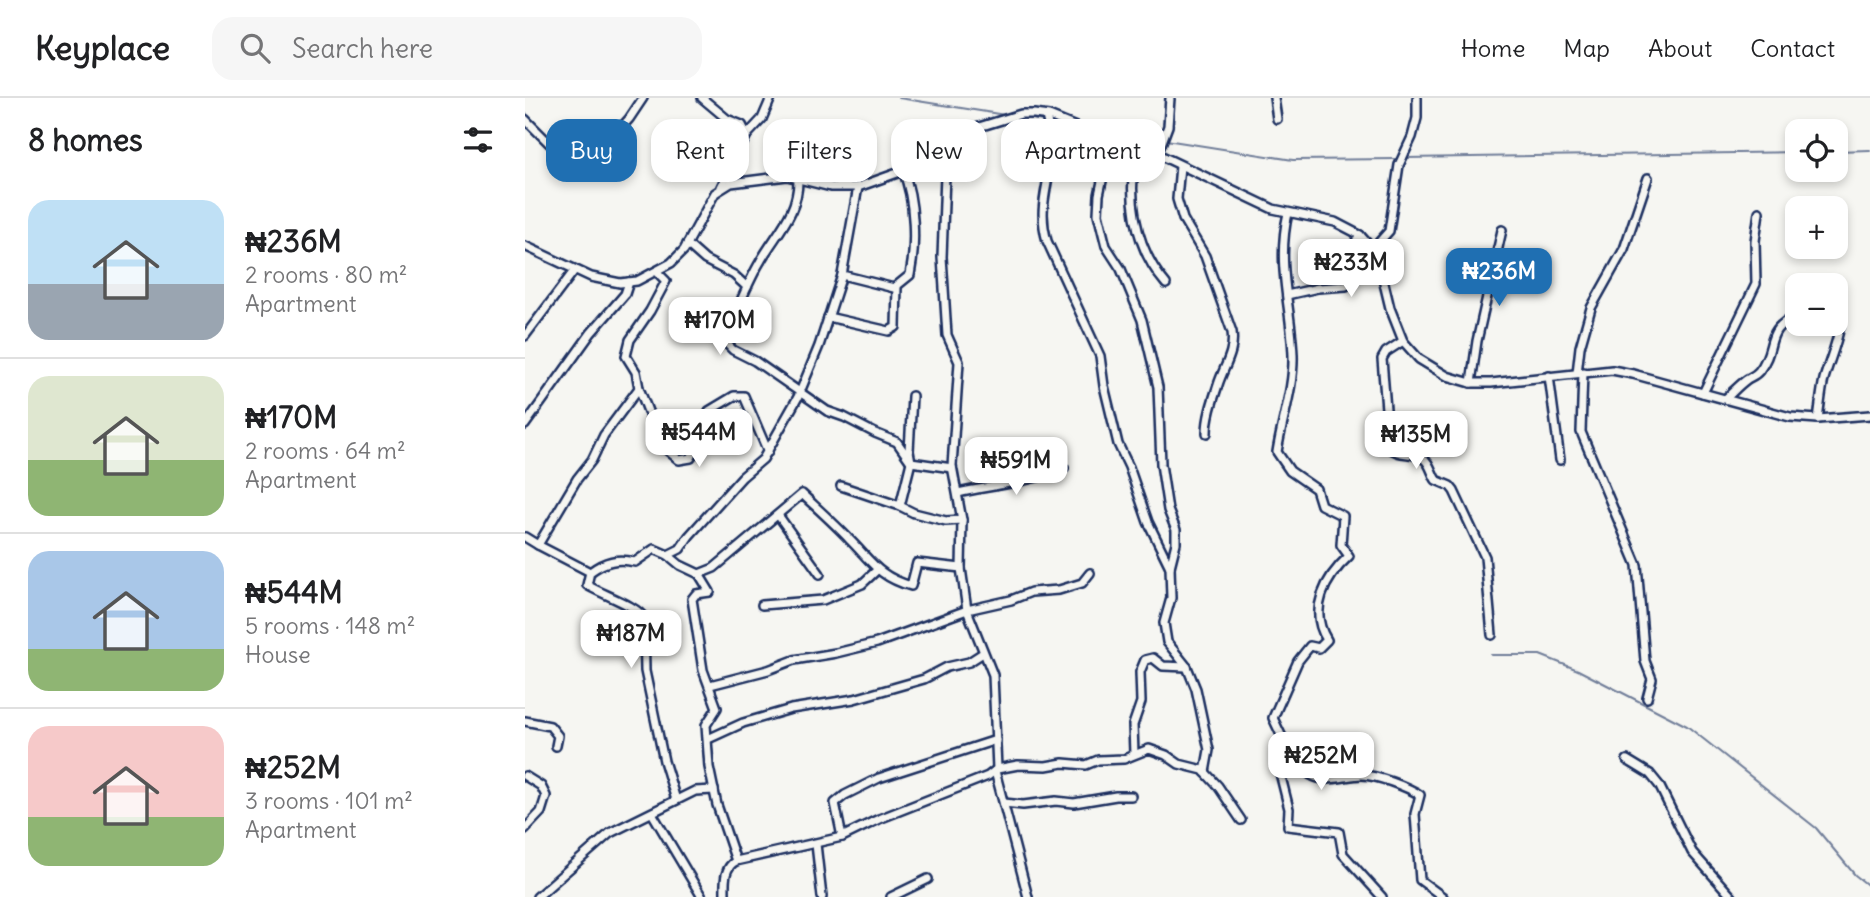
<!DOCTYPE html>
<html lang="en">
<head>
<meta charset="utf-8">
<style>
	body { margin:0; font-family:Delius,sans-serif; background:#f6f6f6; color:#202124; height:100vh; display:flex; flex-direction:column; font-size:26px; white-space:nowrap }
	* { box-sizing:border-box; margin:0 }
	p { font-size:23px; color:#757577 }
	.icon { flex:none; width:38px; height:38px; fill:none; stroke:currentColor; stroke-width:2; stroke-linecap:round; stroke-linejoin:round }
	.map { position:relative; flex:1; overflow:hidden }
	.sheet { display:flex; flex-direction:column; background:#fff; width:525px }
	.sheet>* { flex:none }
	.guide { position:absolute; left:21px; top:21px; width:665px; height:63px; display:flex; gap:14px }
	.buttons { position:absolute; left:1260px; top:21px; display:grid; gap:14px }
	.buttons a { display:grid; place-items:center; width:63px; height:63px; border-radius:14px; background:#fff; box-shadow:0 4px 10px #0003; font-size:35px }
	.price { position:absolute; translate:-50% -60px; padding:0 16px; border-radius:14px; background:#fff; color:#222; font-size:23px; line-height:46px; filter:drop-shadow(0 2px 4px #0008) }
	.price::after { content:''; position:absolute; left:50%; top:42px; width:21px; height:16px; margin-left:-10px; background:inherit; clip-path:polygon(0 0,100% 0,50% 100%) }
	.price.selected { background:#1f6fb2; color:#fff }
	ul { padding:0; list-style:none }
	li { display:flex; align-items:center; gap:21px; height:175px; padding:0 28px }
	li+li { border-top:2px solid #e0e0e0 }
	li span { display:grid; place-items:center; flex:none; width:196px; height:140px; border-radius:21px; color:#555 }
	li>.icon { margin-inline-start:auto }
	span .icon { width:84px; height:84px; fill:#fffc; stroke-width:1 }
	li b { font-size:30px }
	h2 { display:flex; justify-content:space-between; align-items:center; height:84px; padding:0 28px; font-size:30px }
	.tag { padding:0 24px; border-radius:21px; background:#fff; box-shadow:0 4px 10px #0003; font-size:24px; line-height:63px }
	.tag.selected { background:#1f6fb2; color:#fff }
	header { display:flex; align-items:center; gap:42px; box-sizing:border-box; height:98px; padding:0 35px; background:#fff; border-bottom:2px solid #e0e0e0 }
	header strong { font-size:33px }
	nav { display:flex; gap:38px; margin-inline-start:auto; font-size:24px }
	.search { width:490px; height:63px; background:#f6f6f6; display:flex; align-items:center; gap:18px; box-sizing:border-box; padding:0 24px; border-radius:21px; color:#757577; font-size:26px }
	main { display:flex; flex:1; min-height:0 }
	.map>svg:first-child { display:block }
</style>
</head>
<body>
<header>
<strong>Keyplace</strong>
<div class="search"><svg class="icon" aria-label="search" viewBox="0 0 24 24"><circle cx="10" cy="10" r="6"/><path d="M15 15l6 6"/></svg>Search here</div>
<nav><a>Home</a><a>Map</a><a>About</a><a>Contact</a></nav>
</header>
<main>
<section class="sheet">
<h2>8 homes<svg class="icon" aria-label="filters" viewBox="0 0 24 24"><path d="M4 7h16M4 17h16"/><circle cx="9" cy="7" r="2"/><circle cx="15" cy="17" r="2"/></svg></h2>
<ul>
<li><span style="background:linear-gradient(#bfe0f5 60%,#9aa5b1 0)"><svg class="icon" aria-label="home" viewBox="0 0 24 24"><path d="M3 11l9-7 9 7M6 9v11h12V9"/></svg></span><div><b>₦236M</b><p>2 rooms · 80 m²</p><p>Apartment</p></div></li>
<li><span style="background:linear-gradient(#dfe7d0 60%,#8fb573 0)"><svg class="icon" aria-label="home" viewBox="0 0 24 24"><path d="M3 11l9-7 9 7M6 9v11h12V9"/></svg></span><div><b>₦170M</b><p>2 rooms · 64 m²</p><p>Apartment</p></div></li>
<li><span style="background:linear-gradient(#a9c7e8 70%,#8fb573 0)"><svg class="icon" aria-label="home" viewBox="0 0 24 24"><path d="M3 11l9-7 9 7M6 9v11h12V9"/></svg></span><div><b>₦544M</b><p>5 rooms · 148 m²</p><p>House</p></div></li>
<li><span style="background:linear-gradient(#f6c9c9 65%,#8fb573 0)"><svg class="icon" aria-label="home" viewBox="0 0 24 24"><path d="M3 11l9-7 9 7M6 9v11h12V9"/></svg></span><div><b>₦252M</b><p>3 rooms · 101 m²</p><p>Apartment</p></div></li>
</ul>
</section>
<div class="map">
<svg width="1345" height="799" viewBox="0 0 1345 799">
	<rect width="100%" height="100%" fill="#f6f6f2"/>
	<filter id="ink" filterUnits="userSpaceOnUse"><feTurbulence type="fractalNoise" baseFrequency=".0143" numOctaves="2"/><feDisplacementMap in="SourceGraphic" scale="14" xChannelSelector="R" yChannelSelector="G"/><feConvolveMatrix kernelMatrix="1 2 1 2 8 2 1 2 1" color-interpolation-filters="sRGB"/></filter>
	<g filter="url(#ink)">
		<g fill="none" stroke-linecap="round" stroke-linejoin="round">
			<g stroke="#717e99" stroke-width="2">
				<polyline points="374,0 480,17"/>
				<polyline points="496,19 518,23"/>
				<polyline points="562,30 636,41"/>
				<polyline points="641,42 768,62 872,61"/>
				<polyline points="1311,53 1345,52"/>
				<polyline points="881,60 1272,54"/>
				<polyline points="966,557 1015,557 1053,572 1162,628 1291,730 1330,777 1345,789"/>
			</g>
			<defs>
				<g id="minor">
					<polyline points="177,0 202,21 217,27 222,37"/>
					<polyline points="749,0 752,21"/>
					<path d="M521,18C524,30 527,43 526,56C524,89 512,109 522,143L575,258L579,288L593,346L604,369L623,424L645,469"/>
					<polyline points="0,21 50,71 57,73 104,21 118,0"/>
					<polyline points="584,39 583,56 574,97 573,116 581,148 596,171 617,222 633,289 636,366 643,412 651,432 651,445 645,469 646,500 639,525 642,544 662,569 671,591 684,652 680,674"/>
					<path d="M614,47C600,93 609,149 641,186"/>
					<polyline points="632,57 643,28 645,0"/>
					<path d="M655,68L652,101L658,121L680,158L707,234C710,255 699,268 693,287C688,302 682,319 682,335"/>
					<path d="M273,80C274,116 251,135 235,164C222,186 213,211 202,234L201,245L208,252L230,263L302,313L319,319L350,335L372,344L386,364L427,370"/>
					<polyline points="196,89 222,37 237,21 246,0"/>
					<path d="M763,115C751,167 766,206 768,257C769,289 757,322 752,354L765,373L791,391L796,407L818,418L816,447L824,458C800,480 783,512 802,542L794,550L785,548L773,563L748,620L766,658L755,675L764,711L763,728L814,734L818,756L857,799"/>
					<polyline points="162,146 180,162 209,177 222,189"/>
					<polyline points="0,148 66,179 95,185 112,183 146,165 159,152 190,95 206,85 262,78 306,89 333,89 378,73 441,33 496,16 509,16 524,18 568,36 601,41 748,111 810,124 835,137 852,156 865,210 878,243 894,261 922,278 946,285 966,285 1087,272 1108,276 1265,319 1293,321 1345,317"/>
					<polyline points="848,151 864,133 874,67 887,39 892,20 892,0"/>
					<path d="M317,177L369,190L385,177C391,148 390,101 378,73"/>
					<path d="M762,197L793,190L821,188C834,173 821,154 835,137"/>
					<polyline points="303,219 364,233 371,229 372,188"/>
					<polyline points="0,238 49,173"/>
					<path d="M878,243L861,254L857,261L864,349C874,359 888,353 899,361C905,365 907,376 911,382L925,388L929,393L960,459L967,537"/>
					<polyline points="1058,274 1056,334 1112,467 1120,563 1127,581 1122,600"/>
					<polyline points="1052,275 1055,249 1066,210 1099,151 1123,80"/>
					<polyline points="1024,278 1035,362"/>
					<polyline points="946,285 952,243 977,132"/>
					<polyline points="114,290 136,347 154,362 166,360 177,339 184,313 209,298 219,298 243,354"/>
					<polyline points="1178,295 1231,186 1230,143 1234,114"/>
					<path d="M1200,301C1207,295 1213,288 1221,282C1225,279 1230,278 1234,273C1253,249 1237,233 1272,217"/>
					<path d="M1293,321C1295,308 1296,294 1299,281C1306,256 1325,219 1311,194"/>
					<polyline points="0,327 66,235 100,196 104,184"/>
					<polyline points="316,388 375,408 389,415 421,423 437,422"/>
					<path d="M433,395C469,387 505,384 539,370"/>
					<polyline points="375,408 386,364 384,353 387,298"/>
					<polyline points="253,417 295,476"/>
					<polyline points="0,439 13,447 52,381 67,362 79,337 114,290 111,274 101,258 105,242 125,213 141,183 132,174"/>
					<path d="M13,447L65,474C80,463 92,460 110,464L129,451L143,457L155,451L164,438L217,379L238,361L273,299L294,248L317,177L333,89"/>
					<path d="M143,457L155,467L174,476L189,470L277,396C293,411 310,426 325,442C347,464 354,479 386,488L392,465L436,470"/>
					<path d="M65,474L62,487C76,496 113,508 119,520L120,573L139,663L151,702"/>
					<polyline points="174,476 185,494 171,496 167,501 178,572 192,610 181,627 184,669 192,707 211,763"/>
					<polyline points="237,507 298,502 337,486 352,472"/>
					<polyline points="185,587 243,572 269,562 311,555 352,545 442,512 486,502 506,494 534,492 557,485 565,475"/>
					<polyline points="0,623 25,628 33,638 31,648"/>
					<polyline points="183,641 218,625 266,611 329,601 399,581 422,569 444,564 458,555"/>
					<polyline points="609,656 608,627 616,604 615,574 620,562 628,560 638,568 662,569"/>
					<path d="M766,658C775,664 781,674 786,677C800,686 822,677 837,677C851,677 883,689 895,697L890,716L895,782L918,799"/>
					<polyline points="1102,662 1125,676 1134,687 1167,754 1207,799"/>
					<polyline points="472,671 493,667 521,668 538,665 561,667 573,662 599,661 624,651 641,657 654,666 678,672 693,688 716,722"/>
					<polyline points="470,673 503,799"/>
					<polyline points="0,678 16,688 21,698 16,714 0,731"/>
					<polyline points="479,705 498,707 531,703 549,705 591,698 606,698"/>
					<polyline points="127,715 177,799"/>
					<polyline points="317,739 310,705 320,697 354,680 471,642"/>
					<polyline points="291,746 297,799"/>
					<polyline points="12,799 85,735 170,693 189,692"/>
					<path d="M200,799C200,785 198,770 211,763L317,739L354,721L463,678L472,671L468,577L442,512L436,470L437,422L427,368L434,264L422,237L417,159L420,77L423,62L419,47"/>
					<polyline points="366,799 403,781"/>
				</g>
			</defs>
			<use href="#minor" stroke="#1b2f5e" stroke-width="12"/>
			<use href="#minor" stroke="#f6f6f2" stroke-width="7"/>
		</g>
	</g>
</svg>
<div class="buttons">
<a><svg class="icon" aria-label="locate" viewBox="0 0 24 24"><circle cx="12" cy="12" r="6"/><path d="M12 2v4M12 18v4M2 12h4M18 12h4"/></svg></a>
<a>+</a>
<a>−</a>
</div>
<b class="price" style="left:826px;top:201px">₦233M</b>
<b class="price selected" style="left:974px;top:210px">₦236M</b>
<b class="price" style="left:195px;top:259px">₦170M</b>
<b class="price" style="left:174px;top:371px">₦544M</b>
<b class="price" style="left:891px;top:373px">₦135M</b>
<b class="price" style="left:491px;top:399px">₦591M</b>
<b class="price" style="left:106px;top:572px">₦187M</b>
<b class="price" style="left:796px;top:694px">₦252M</b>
<div class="guide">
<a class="tag selected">Buy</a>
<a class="tag">Rent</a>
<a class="tag">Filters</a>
<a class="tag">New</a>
<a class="tag">Apartment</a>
</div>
</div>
</main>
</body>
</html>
